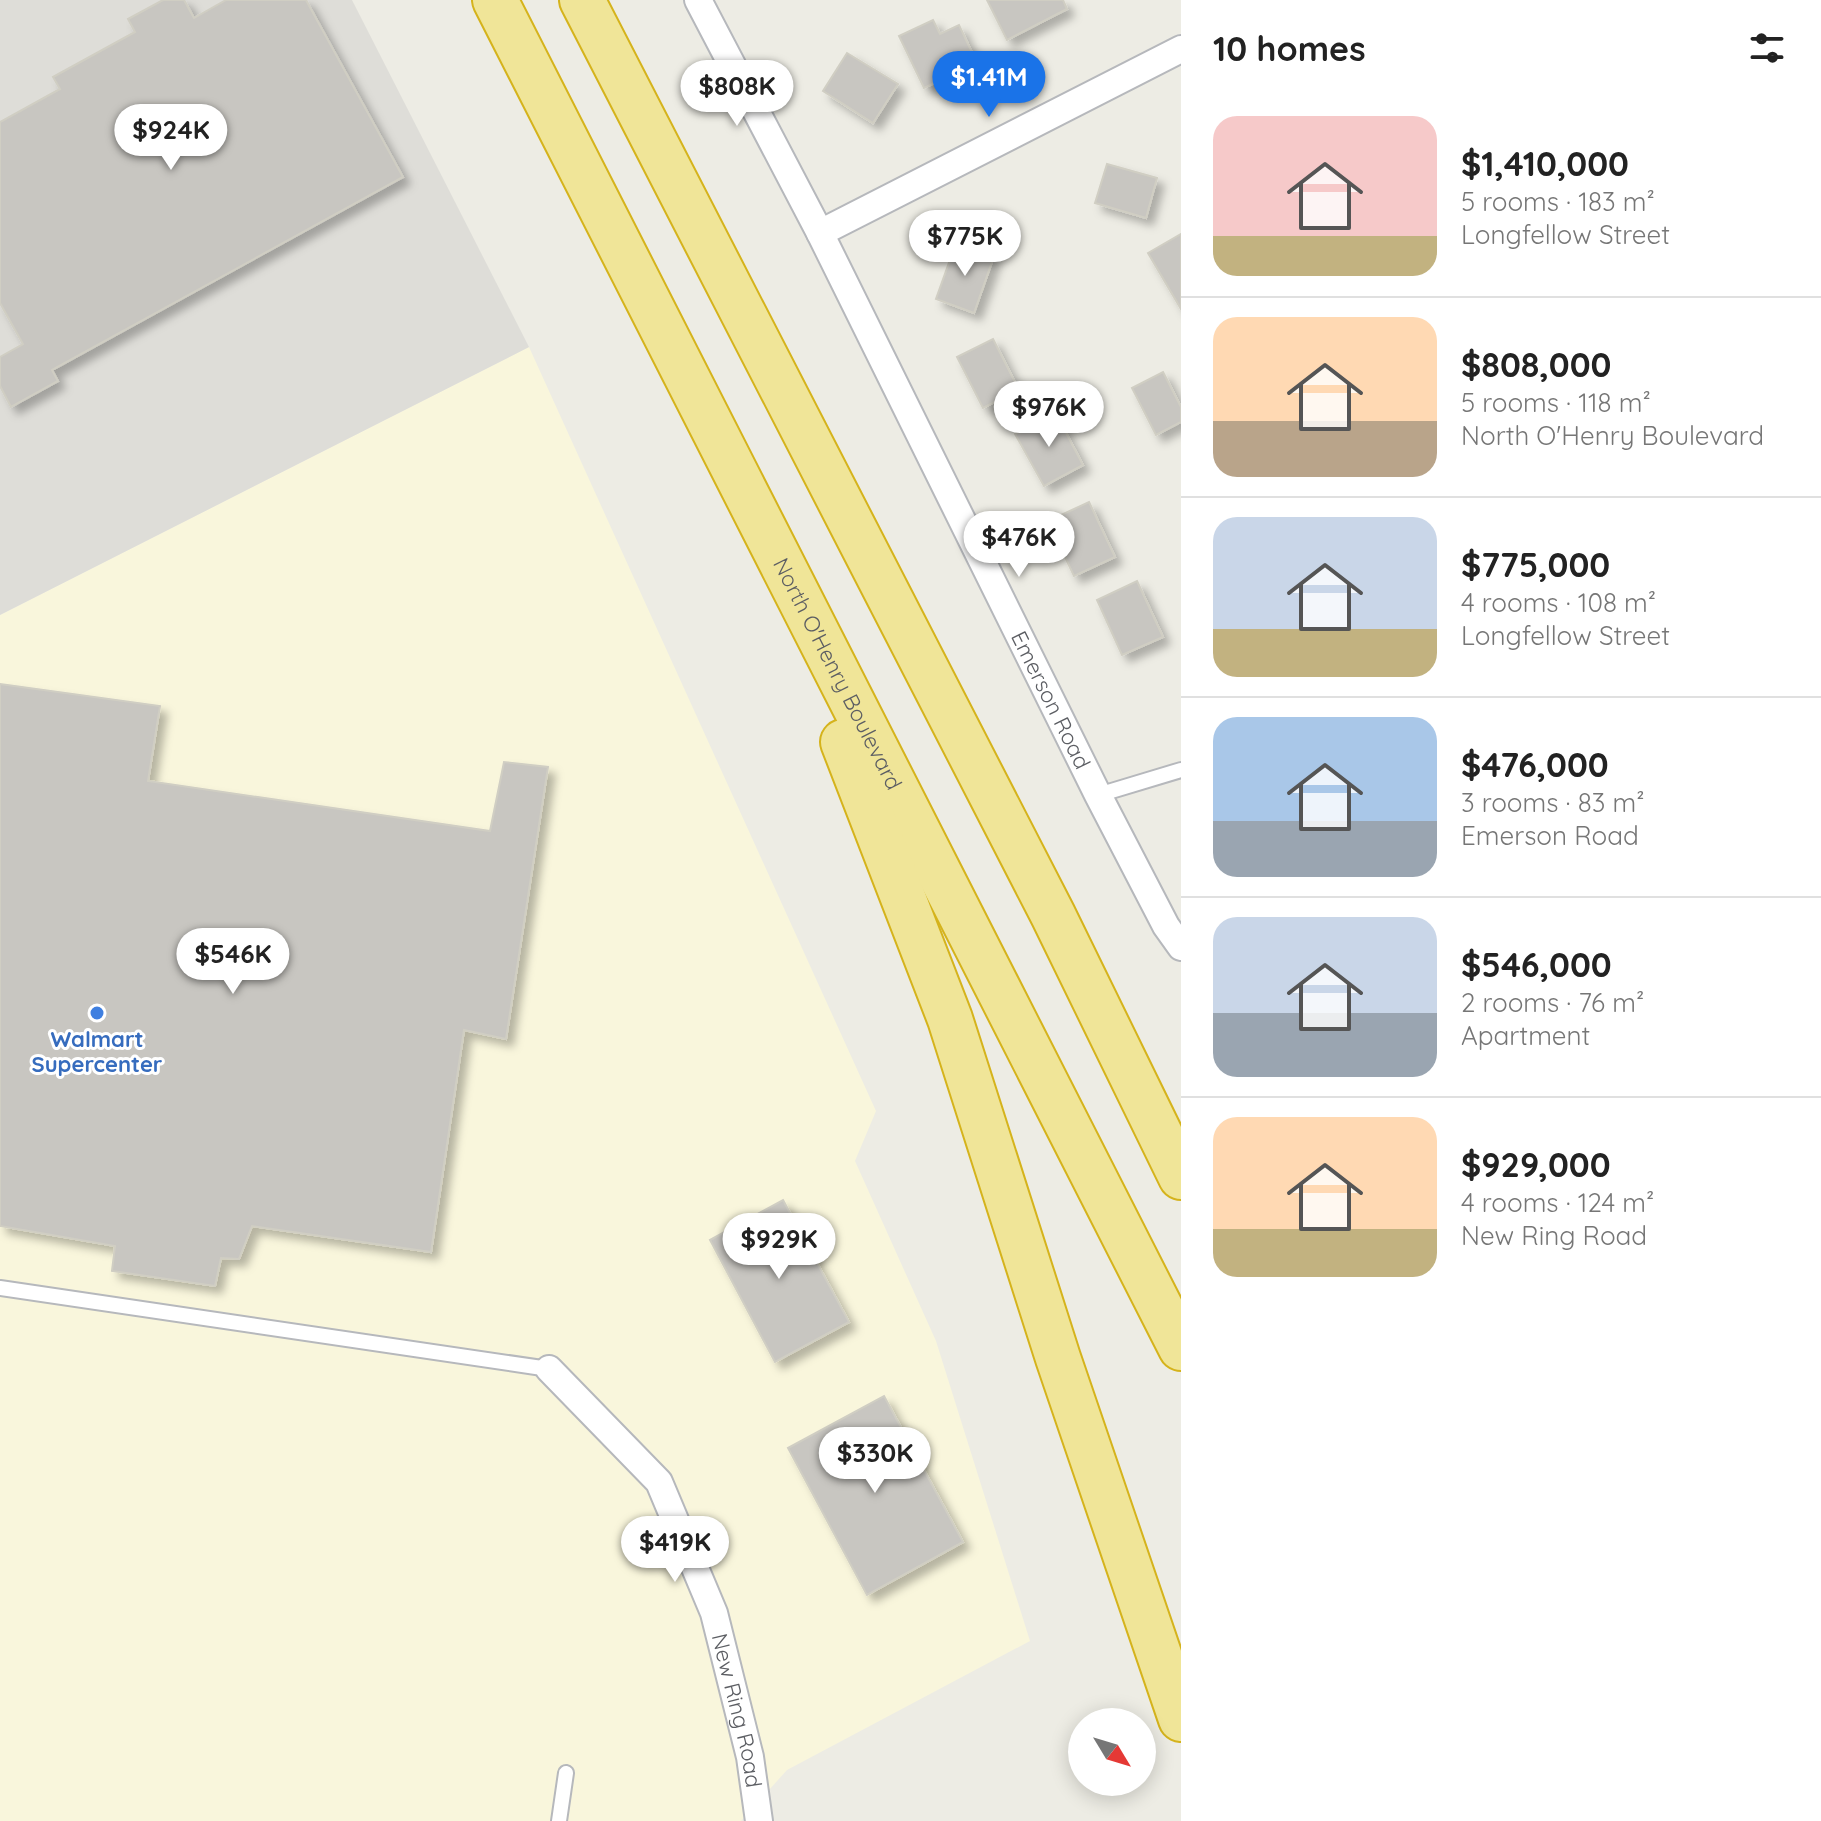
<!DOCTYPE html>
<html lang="en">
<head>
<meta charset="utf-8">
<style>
	body { margin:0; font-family:Quicksand,sans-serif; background:#f6f6f6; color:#222; height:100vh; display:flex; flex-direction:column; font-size:30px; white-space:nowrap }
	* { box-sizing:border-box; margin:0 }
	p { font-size:26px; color:#767676 }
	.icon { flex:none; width:44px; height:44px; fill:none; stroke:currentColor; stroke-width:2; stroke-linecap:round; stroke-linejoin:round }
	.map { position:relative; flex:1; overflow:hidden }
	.drawer { display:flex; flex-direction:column; background:#fff; width:640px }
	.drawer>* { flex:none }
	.needle { width:52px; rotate:128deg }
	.controls { position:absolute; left:1068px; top:1708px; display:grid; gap:16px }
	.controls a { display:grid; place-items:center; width:88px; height:88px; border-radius:50%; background:#fff; box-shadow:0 4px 20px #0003; font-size:40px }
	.price { position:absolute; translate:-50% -68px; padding:0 18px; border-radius:28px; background:#fff; color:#222; font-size:26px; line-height:52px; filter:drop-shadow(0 2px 4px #0008) }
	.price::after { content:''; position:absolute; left:50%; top:48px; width:24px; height:18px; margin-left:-12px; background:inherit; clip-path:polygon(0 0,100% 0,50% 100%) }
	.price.current { background:#1a73e8; color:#fff }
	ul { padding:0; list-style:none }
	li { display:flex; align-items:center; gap:24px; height:200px; padding:0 32px }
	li+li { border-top:2px solid #e0e0e0 }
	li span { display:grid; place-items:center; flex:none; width:224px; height:160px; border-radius:24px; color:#555 }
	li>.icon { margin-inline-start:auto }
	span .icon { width:96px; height:96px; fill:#fffc; stroke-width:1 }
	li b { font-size:34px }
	h2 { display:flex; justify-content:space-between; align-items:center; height:96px; padding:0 32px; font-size:34px }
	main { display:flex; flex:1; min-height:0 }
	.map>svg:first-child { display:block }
</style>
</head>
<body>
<main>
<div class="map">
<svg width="1181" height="1821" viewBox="0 0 1181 1821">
	<defs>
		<filter id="shadow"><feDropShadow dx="7" dy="7" stdDeviation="4" flood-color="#0004"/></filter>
	</defs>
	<rect width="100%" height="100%" fill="#edece4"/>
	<polygon fill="#f9f6dc" points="529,347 876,1111 855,1161 936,1341 1030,1641 787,1770 741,1821 0,1821 0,615"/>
	<polygon fill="#deddd8" points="0,0 352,0 529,347 0,615"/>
	<g fill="#c8c6c1" stroke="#d0cec3" stroke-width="2" filter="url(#shadow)">
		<polygon points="163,0 184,0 194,18 226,0 306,0 403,177 52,370 58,381 11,407 0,386 0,357 23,344 0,303 0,122 60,89 53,77 135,32 128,19"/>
		<polygon points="987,0 1063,0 1067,9 1007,40"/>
		<polygon points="933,20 940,34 959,25 977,63 924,88 899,36"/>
		<polygon points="847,53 898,84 873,123 823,91"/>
		<polygon points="1107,164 1157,178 1146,218 1095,203"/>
		<polygon points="1181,234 1181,309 1148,253"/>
		<polygon points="956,243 994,256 974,313 936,299"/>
		<polygon points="993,339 1019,390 983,408 957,357"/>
		<polygon points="1163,372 1181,407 1181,422 1156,435 1132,388"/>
		<polygon points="1055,412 1083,465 1044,486 1015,434"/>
		<polygon points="1089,502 1115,557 1074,576 1048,521"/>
		<polygon points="1137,581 1163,637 1122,655 1097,600"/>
		<polygon points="0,684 160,706 148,781 490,831 504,762 548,767 506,1039 464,1030 431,1252 252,1226 239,1259 221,1258 215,1286 112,1271 115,1246 0,1226"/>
		<polygon points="783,1200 849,1322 775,1362 710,1240"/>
		<polygon points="884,1396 963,1542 867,1595 788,1448"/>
	</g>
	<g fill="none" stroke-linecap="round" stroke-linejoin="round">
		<defs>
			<g id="lane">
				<polyline points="1098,795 1181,770"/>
				<polyline points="0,1288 549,1369"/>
				<polyline points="559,1821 566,1773"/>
			</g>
			<g id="street">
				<path id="s1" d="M698,0L820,233L1098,795L1166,926L1181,947"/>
				<polyline points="820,233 1181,49"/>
				<path id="s2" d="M549,1369L659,1482L714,1613L750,1757L759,1821"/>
			</g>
			<g id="highway">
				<path id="s3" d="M495,0L1181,1348"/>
				<polyline points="582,0 1053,915 1181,1177"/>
				<polyline points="843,742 950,1019 1058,1358 1181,1719"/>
			</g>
		</defs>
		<use href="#lane" stroke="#b6b8bc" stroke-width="18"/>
		<use href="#street" stroke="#b6b8bc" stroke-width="30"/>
		<use href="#highway" stroke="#d5b31c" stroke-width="48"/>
		<use href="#lane" stroke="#fff" stroke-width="14"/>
		<use href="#street" stroke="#fff" stroke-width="26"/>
		<use href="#highway" stroke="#f0e598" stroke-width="44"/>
	</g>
	<circle fill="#3f7fe0" stroke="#fff" stroke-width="3" cx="97" cy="1013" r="8"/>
	<g text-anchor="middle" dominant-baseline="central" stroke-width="6" stroke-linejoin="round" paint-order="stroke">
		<g font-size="22" fill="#5c5e63" stroke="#fff">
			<text stroke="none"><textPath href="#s3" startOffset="756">North O'Henry Boulevard</textPath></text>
			<text stroke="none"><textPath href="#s1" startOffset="784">Emerson Road</textPath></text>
			<text stroke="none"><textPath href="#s2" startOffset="400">New Ring Road</textPath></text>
		</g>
		<g font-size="22" font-weight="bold" fill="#366cbe" stroke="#fff">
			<text x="97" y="1039">Walmart<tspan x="97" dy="25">Supercenter</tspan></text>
		</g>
	</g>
</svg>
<div class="controls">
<a><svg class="needle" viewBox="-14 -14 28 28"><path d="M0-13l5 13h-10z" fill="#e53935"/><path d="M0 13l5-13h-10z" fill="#767676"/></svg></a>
</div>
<b class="price current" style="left:989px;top:119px">$1.41M</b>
<b class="price" style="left:737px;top:128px">$808K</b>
<b class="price" style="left:171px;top:172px">$924K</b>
<b class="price" style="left:965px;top:278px">$775K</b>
<b class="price" style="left:1049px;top:449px">$976K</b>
<b class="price" style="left:1019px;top:579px">$476K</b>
<b class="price" style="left:233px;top:996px">$546K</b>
<b class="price" style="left:779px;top:1281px">$929K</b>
<b class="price" style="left:875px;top:1495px">$330K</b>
<b class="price" style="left:675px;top:1584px">$419K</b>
</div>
<section class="drawer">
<h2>10 homes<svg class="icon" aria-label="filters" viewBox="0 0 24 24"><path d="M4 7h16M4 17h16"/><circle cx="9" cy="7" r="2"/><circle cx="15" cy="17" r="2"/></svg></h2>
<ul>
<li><span style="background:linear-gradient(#f6c9c9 75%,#c2b280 0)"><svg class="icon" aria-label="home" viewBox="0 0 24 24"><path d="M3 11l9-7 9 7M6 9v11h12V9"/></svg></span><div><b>$1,410,000</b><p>5 rooms · 183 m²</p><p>Longfellow Street</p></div></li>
<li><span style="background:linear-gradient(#ffd9b3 65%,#b9a48a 0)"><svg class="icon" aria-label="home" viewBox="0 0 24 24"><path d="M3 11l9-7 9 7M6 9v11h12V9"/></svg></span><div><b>$808,000</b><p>5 rooms · 118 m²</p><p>North O'Henry Boulevard</p></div></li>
<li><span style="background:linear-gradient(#c9d6e8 70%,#c2b280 0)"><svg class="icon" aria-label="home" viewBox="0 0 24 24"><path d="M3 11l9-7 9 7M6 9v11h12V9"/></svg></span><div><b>$775,000</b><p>4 rooms · 108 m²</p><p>Longfellow Street</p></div></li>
<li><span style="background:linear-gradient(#a9c7e8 65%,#9aa5b1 0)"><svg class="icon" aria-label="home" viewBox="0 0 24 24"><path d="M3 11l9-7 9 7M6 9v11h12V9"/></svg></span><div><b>$476,000</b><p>3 rooms · 83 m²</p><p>Emerson Road</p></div></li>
<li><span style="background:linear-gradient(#c9d6e8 60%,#9aa5b1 0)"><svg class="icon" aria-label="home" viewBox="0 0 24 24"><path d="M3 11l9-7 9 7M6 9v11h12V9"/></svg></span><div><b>$546,000</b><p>2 rooms · 76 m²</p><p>Apartment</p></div></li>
<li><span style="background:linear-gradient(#ffd9b3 70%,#c2b280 0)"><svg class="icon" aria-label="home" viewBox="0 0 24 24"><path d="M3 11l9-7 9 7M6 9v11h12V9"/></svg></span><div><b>$929,000</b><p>4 rooms · 124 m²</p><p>New Ring Road</p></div></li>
</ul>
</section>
</main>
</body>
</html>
